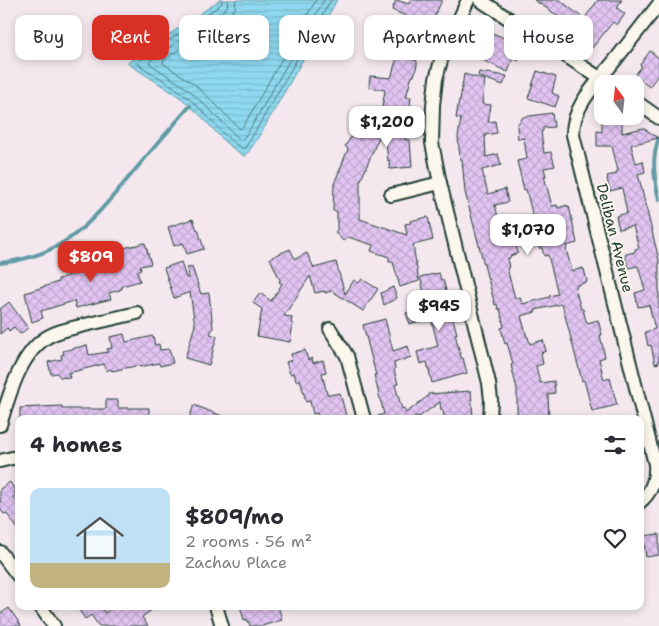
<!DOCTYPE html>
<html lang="en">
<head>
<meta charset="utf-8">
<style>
	body { margin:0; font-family:"Shantell Sans",sans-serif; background:#f7f7f7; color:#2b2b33; height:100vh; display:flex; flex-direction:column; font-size:19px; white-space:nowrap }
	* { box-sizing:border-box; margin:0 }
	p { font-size:16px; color:#7c7c81 }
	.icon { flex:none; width:28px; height:28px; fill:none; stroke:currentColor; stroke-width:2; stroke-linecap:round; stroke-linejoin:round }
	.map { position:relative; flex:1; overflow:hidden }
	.side { position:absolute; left:15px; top:415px; width:629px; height:195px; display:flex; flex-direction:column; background:#fff; border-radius:10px; box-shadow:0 2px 8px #0003 }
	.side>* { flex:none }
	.top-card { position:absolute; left:15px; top:15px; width:630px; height:45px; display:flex; gap:10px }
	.needle { width:32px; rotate:345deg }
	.buttons { position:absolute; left:594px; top:75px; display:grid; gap:10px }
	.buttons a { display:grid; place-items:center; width:50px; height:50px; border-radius:10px; background:#fff; box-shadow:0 2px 8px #0003; font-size:25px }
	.price { position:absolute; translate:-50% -42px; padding:0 11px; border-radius:10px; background:#fff; color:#222; font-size:16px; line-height:32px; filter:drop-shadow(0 1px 2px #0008) }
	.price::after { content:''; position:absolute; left:50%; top:30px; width:15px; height:11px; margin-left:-8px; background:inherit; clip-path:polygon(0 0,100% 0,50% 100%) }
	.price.current { background:#d93025; color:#fff }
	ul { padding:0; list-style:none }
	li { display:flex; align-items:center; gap:15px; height:125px; padding:0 15px }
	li+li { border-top:1px solid #e1e1e2 }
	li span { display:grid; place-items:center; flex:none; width:140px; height:100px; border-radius:10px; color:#555 }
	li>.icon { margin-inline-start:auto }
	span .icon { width:60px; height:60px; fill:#fffc; stroke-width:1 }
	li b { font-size:21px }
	h2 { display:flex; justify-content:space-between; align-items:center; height:60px; padding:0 15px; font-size:21px }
	.tag { padding:0 18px; border-radius:10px; background:#fff; box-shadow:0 2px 8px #0003; font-size:18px; line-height:45px }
	.tag.current { background:#d93025; color:#fff }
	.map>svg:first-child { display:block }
</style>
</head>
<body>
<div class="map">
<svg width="659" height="626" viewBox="0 0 659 626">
	<defs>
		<pattern id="water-rules" width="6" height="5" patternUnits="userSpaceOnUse" patternTransform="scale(1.25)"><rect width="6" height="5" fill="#8fd9f0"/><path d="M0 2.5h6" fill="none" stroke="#7bbbce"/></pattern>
		<pattern id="building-cross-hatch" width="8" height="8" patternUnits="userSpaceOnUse" patternTransform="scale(1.25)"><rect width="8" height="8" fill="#e2c4f2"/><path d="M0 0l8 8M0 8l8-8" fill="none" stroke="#c1a9d0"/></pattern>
	</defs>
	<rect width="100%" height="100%" fill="#f4e8ee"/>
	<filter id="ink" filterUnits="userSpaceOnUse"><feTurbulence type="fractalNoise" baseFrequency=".02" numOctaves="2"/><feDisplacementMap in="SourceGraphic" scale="10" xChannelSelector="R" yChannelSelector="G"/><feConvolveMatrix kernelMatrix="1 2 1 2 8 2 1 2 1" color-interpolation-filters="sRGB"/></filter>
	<g filter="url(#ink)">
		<polygon fill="url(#water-rules)" stroke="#629ba5" points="220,0 337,0 260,135 245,157 226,143 200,115 181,98 127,63"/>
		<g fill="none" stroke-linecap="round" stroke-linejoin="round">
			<g stroke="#4c7b7f" stroke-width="1">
				<path d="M222,0V3L219,6L139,61L138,63L139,65C158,77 178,88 194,103C211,118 224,138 243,149L245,148L255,132L331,0"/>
				<polyline points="228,0 227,7 223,11 151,60 149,63 189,90 207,107 234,134 241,140 243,139 250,129 324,0"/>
				<polyline points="236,0 235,8 229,16 164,60 163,62 164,64 194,84 212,101 240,129 244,125 316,0"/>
			</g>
			<g stroke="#629ba5" stroke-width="4">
				<path d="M659,138C651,158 654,178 659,199"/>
				<path d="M0,263C66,256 90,223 130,176C150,152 170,129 190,106"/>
			</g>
		</g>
		<g fill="url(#building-cross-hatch)" stroke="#1f3d34" fill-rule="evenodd">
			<polygon points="396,0 409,4 411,0 442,0 423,43 421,42 413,60 417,61 417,65 414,76 412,76 406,97 411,97 409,113 402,112 405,140 410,140 412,167 390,169 389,160 388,161 384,125 360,182 360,219 407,235 405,224 411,223 410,221 428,217 433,240 413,245 419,281 400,287 393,262 389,262 389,257 371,251 373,245 348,237 343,241 335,232 337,230 337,211 333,211 334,184 348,149 345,146 356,130 356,124 361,124 361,117 383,117 382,108 385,90 369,87 370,76 391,78 398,54 380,49 383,37 398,41 408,17 392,10"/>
			<polygon points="534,0 560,0 584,19 598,0 622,0 618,5 619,6 617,8 625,14 617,25 613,22 592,48 573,33 571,35 556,22 560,17"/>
			<polygon points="481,28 502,37 524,51 518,61 513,58 508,72 469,54"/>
			<polygon points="650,51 659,58 659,74 649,87 635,75 642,66 640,65"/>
			<polygon points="537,71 556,77 552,93 559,96 555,107 528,98"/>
			<polygon points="479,72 507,76 503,85 478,76"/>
			<path d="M464,74L485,80L482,104L491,105L488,122L495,121L497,133L485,135L486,157L498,154L501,165L482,170L488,194L505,189L508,202L495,205L501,229L534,221L526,189L524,190L517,161L527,159L524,138L518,139L517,125L523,117L552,113L554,127L543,128V131L541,132L544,153L551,152L555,166L544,168L546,176H544L552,206L557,205L558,208L567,205L568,207L569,206L577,243L566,246L567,248L566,249L572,271L583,268V270L584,269L587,281V282L577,285V287L575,288L581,309H583L586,321H587V323L598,320L602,335H600L605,357L599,359L604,380L610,378L617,405L592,411L584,380L582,381L562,304L535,310L536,312L521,316L527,337H528L530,344L543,340L546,351L541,353L543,364L536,366L540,383L554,381L555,393L548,394L549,419H517V389L511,365L513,364L507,343L505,344L501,328L504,327L500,309H498L497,304L495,305L488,279V280L465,192L462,159H460L458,137L461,119L456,118L459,100H460ZM535,233L539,248H542L544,256L548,255L558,294L549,296L550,297L522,304L520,297L515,298L507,268L509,267L507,259L510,258V256L518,253L514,238Z"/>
			<polygon points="602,120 620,120 620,122 622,122 622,133 643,128 658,138 631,145 636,163 643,161 645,172 638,174 659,260 659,363 655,364 651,345 648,346 645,332 655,329 649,305 638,307 635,293 645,290 638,266 628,268 625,256 626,254 635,252 635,249 639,248 633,226 619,229 616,216 627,213 622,188 610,191 607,179 608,178 607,176 616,174 616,172 618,171 612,146 597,146 597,131 602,132"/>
			<polygon points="193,219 197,230 198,229 204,249 187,254 183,243 174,246 168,227"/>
			<polygon points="145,243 151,264 140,266 141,270 137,271 140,281 122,286 122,289 120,289 120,290 109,293 111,299 76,308 74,301 41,311 43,318 32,322 25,293 58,282 58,279 63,278 63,277 91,270 89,263 121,257 119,249"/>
			<polygon points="290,249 295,259 307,253 314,268 336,262 345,294 354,280 359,283 362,279 378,289 363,311 332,291 325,293 325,291 315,293 310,276 284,316 292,317 291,323 293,324 290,342 257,336 262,309 253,303 260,293 271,301 282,284 279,282 280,280 270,258"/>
			<polygon points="181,262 186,278 188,278 187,268 192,267 201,294 209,293 213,328 210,334 217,336 209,365 185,358 195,325 190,292 174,298 164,268"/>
			<polygon points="439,273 441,280 443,279 457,334 455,334 461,358 463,358 467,373 432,383 427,362 420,364 417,352 438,346 431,318 410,324 406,313 428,307 420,277"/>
			<polygon points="393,287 397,298 384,305 381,293"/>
			<polygon points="9,302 28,328 20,334 14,327 9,331 7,328 0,334 0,309"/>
			<polygon points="385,319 393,351 408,346 411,357 394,363 395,369 394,370 398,384 395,385 402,409 404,408 406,413 428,396 428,394 471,391 473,418 444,419 443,410 441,410 440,402 419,417 418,416 407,419 378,419 378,416 384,414 374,375 376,375 363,325"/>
			<polygon points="124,334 126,342 153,336 155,345 159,344 160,350 169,349 173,363 160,366 159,363 140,367 140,365 112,371 111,369 106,371 104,364 68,373 70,378 60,377 57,373 51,374 48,362 62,359 61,355 64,354 63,351 87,345 89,355 108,352 107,349 112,348 110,337"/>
			<polygon points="305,350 308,360 312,358 313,363 323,360 326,372 322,373 327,394 329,394 329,395 340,393 347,419 319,419 317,413 313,414 310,401 306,402 300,379 296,381 294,373 290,374 286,362 292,360 291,354"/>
			<polygon points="106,400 118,400 118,408 149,408 149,419 20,419 20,408 62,406 62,409 106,409"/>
			<polygon points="194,405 227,418 227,419 189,419"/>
			<polygon points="10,482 16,491 14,492 16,494 13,497 19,505 19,530 6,513 4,514 0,509 0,489"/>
			<polygon points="659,534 659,555 646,557 643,536"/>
			<polygon points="76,606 102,606 101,607 105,613 113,606 157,606 142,617 148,626 99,626 91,615 85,619"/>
			<polygon points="240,606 278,606 282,620 262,626 250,626 249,622 247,622 247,619 244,620"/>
			<polygon points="9,608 18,621 21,626 0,626 0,614"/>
		</g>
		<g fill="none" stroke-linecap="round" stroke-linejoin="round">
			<defs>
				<g id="minor">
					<polyline points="468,0 442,57 436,79 433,105 432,143 440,183 489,383 491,400 490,419"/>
					<polyline points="480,0 609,84"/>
					<polyline points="635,101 659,118"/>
					<polyline points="391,195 440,183"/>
					<polyline points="330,329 347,356 364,419"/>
					<path d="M0,425C9,396 20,352 49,336C60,330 73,328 85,325C103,321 120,317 137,313"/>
					<polyline points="0,461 12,458 19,458"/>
					<path d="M640,502C652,492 656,479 655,464L573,135C572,105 599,81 616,59C630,41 645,22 659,4"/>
					<polyline points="0,552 19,577"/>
					<polyline points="40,606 54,626"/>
					<polyline points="216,606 222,626"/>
				</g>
			</defs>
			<use href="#minor" stroke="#1f3d34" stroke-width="16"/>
			<use href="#minor" stroke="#fbf7ec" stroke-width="12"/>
		</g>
	</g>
	<g text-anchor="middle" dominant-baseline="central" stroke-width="4" stroke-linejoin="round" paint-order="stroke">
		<g font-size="15" fill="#1f3d34" stroke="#fbf7ec">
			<text transform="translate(615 238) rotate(76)">Deliban Avenue</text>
		</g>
	</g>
</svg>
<div class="buttons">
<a><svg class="needle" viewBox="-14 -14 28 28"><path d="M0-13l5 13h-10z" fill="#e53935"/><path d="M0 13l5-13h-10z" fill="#7c7c81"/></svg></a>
</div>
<b class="price" style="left:387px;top:148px">$1,200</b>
<b class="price" style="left:528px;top:256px">$1,070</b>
<b class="price current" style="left:91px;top:283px">$809</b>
<b class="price" style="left:439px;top:332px">$945</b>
<div class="top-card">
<a class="tag">Buy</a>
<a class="tag current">Rent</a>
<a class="tag">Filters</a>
<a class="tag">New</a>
<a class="tag">Apartment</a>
<a class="tag">House</a>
</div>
<section class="side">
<h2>4 homes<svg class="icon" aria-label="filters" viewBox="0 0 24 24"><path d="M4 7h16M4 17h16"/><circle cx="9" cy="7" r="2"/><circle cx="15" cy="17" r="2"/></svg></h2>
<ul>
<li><span style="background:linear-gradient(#bfe0f5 75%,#c2b280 0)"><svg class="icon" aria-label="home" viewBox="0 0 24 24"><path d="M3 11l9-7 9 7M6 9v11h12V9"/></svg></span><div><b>$809/mo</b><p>2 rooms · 56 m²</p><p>Zachau Place</p></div><svg class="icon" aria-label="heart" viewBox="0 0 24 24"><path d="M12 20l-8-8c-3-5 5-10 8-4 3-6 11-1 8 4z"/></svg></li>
</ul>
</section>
</div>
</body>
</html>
